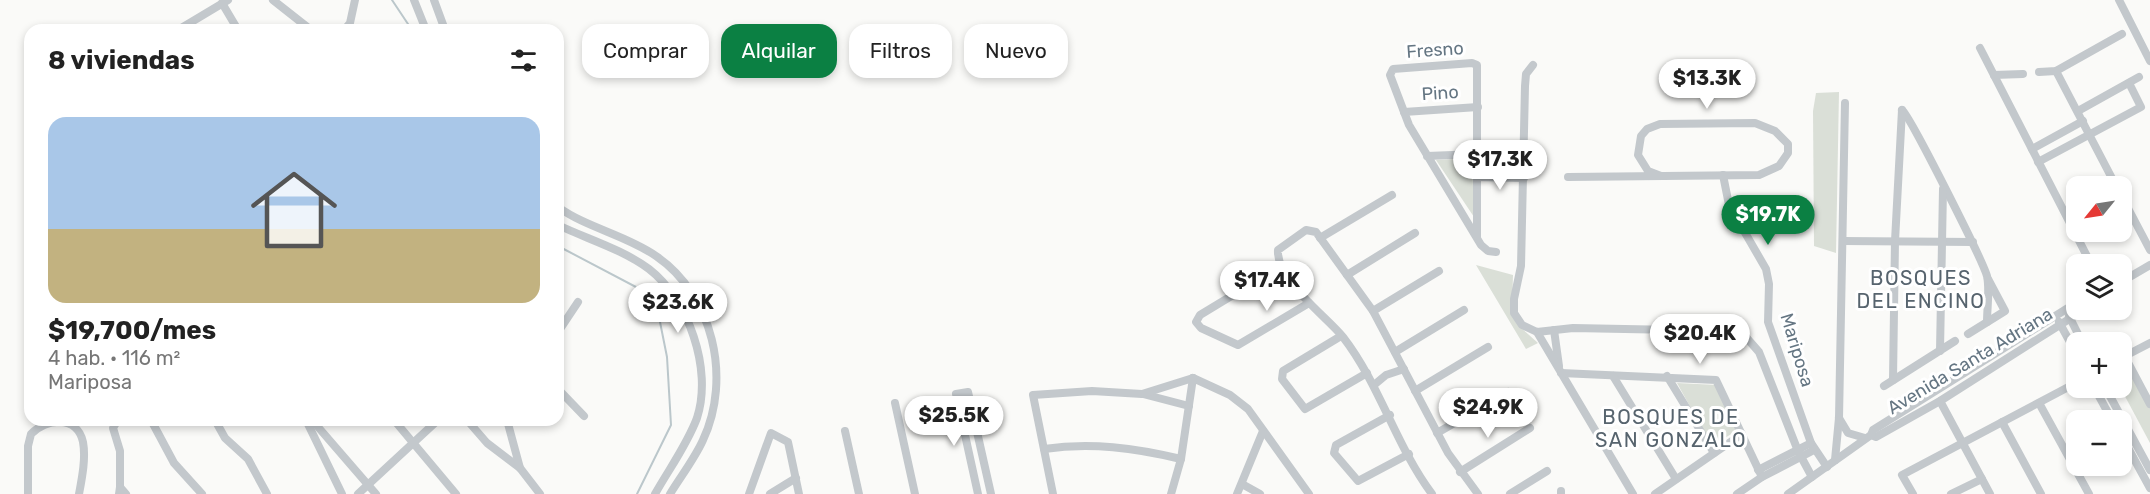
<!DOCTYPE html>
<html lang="es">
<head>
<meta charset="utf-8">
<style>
	body { margin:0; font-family:Rubik,sans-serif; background:#f6f6f6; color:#222; height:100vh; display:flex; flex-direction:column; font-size:22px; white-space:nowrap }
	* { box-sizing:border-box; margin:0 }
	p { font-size:20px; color:#767676 }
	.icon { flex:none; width:33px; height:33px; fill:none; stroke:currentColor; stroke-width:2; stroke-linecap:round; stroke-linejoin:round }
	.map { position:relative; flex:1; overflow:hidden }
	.side { position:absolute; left:24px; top:24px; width:540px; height:402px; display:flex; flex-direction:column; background:#fff; border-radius:18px; box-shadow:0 3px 9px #0003 }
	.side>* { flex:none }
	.top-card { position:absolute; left:582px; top:24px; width:570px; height:54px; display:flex; gap:12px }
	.needle { width:39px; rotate:240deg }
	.fabs { position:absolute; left:2066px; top:176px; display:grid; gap:12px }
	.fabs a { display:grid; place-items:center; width:66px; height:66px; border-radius:12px; background:#fff; box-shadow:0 3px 9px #0003; font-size:30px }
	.price { position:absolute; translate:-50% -51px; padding:0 14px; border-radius:21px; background:#fff; color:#222; font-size:20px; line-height:39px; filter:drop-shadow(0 2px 3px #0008) }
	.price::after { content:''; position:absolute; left:50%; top:36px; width:18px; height:14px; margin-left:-9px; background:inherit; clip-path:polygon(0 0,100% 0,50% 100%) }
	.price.current { background:#0b8043; color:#fff }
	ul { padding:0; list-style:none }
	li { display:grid; align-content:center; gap:12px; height:318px; padding:0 24px }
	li+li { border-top:2px solid #e0e0e0 }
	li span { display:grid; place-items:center; height:186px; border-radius:18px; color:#555 }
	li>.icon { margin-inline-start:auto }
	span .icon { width:108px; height:108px; fill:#fffc; stroke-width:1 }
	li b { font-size:26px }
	h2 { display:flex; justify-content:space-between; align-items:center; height:72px; padding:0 24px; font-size:26px }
	.pill { padding:0 21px; border-radius:18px; background:#fff; box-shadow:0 3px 9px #0003; font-size:21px; line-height:54px }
	.pill.current { background:#0b8043; color:#fff }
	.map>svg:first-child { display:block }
</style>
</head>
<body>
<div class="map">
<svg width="2150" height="494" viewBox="0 0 2150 494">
	<rect width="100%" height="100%" fill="#fafaf8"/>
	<g fill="#dadfd7">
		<polygon points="1839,92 1836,253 1814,246 1813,111 1816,93"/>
		<polygon points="1472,158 1474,217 1436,160"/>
		<polygon points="1476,265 1513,275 1512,308 1519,326 1538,343 1526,349"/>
		<polygon points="2129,363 2150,407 2150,443 2120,387 2121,366"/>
		<polygon points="1677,383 1717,385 1736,431 1712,446"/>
	</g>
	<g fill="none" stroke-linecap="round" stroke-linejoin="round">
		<g stroke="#bbc7cb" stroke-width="2">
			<polyline points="392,0 412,30"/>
			<polyline points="558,246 655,297 667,357 671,425 637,494"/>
		</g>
		<g stroke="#c3c8cc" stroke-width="8">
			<polyline points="273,0 311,30"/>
			<polyline points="414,0 426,30"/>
			<polyline points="434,0 445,30"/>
			<polyline points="2119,0 2150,61"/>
			<polyline points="222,3 238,30"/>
			<polyline points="178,30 228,0"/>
			<polyline points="344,30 350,23 355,0"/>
			<polyline points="1980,48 2091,264"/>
			<polyline points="1533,65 1526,74 1525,86 1521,266 1514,299 1514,313 1522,325 1537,332 1573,328 1728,331 1745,336 1759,352 1798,451 1812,477"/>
			<polyline points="2056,71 2116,186"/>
			<polyline points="2039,72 2056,71 2122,34"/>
			<polyline points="1994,75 2023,74"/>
			<path d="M1902,110C1910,116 1982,259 1987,276C1990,290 1987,308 1987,322"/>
			<polyline points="2078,111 2139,77"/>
			<polyline points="1404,112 1478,107"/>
			<polyline points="2032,149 2083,121"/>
			<polyline points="1427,156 1478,154"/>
			<polyline points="2038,162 2141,107 2129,83"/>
			<polyline points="1477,170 1524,171"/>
			<polyline points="1723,175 1729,205 1766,269 1769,284 1768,322 1811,443 1827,467"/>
			<polyline points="1477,177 1524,178"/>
			<polyline points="1568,177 1759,175 1779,166 1788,153 1788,144 1775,131 1755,123 1660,124 1647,129 1641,136 1638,155 1648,171 1661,176"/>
			<polyline points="2121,195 2150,250"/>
			<path d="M558,207C587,228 626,235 656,256C713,295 732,378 703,440C695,458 681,476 670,494"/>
			<path d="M558,225C587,239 622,249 649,269C688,299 713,369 697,418C687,445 669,469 655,494"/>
			<polyline points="1320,238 1392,195"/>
			<polyline points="1477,238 1477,65 1472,63 1393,69 1390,75 1409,125 1481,245 1488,251 1496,252"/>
			<polyline points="1843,241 1973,242"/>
			<polyline points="1281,266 1200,315 1196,322 1201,328 1238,345 1309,303"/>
			<polyline points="1347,275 1415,233"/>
			<polyline points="2121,282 2150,265"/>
			<polyline points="1373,311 1439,271"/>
			<polyline points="2069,316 2082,342"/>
			<polyline points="2059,322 2076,353"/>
			<polyline points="1554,330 1559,366"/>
			<polyline points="558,332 578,302"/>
			<polyline points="1537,332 1633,494"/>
			<polyline points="1968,334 2005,311 1988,279"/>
			<polyline points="1341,336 1283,371 1282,379 1305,409 1367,373"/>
			<polyline points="1940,351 1943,189"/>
			<polyline points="1395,352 1464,310"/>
			<polyline points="2125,357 2150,404"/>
			<polyline points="2121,358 2150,343"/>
			<polyline points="1561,373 1716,380 1762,477"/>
			<polyline points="1613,376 1676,479"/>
			<polyline points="1667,376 1714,453"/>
			<polyline points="1193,378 1230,395 1248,409 1309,494"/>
			<polyline points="1893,380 1895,241 1902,110"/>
			<polyline points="1374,385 1386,375 1404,369"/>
			<polyline points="1884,386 1955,341"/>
			<polyline points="2094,387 2112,420"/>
			<polyline points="2105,387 2150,470"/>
			<polyline points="558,389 584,416"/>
			<polyline points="1415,391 1488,347"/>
			<polyline points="1143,394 1189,406"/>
			<polyline points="1940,401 1990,494"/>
			<polyline points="895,403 915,494"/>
			<polyline points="2039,403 2089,494"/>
			<polyline points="1390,415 1336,445 1334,453 1358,481 1409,454"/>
			<polyline points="1839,418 1848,433 1865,438"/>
			<polyline points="118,420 113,428 120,451 120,487"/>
			<polyline points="151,420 174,463 202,494"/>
			<polyline points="215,420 225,438 248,459 267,494"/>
			<polyline points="306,420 342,494"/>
			<polyline points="312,420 376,494"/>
			<polyline points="394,420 456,494"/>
			<polyline points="467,420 487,443 520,468 540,494"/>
			<polyline points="507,420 520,468"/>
			<polyline points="2002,422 2041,494"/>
			<polyline points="845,431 859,494"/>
			<polyline points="1437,433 1508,392"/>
			<polyline points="1871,435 1876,437 1940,401 2085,309"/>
			<polyline points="2121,435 2150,488"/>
			<path d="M1044,449C1091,442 1135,448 1181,459"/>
			<polyline points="1835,460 1839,418 1845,103"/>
			<polyline points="1758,470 1811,443"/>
			<polyline points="1460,472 1530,428"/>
			<polyline points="1242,484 1260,494"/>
			<path d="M28,494V446L31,434C46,418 77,415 83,442C86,458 82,478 79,494"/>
			<polyline points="119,494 120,487 126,494"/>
			<polyline points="358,494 438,420"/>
			<polyline points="749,494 771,433 788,442 799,494"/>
			<polyline points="770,494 796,478"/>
			<polyline points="978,494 956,394 968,392 991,494"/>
			<polyline points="1053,494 1033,395 1092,391 1142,394 1193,378"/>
			<polyline points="1171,494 1181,459 1193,378"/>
			<polyline points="1237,494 1263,431"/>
			<path d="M1432,494C1396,446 1380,385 1343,337C1325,315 1276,280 1278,250L1306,230L1316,232L1373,311L1448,453L1478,494"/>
			<polyline points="1510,494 1547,471"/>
			<polyline points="1561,494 1561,491"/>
			<polyline points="1655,494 1742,434"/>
			<polyline points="1737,494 1762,477 1814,450"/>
			<polyline points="1788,494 1871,435 1873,430 2076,303"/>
			<polyline points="1913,494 1902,475 2076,383"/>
			<polyline points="1951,494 1982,479"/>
		</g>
	</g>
	<g text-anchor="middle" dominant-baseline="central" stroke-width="6" stroke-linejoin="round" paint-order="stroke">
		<g font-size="18" fill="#657683" stroke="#fff">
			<text transform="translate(1435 50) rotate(-4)">Fresno</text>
			<text transform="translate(1440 93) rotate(-4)">Pino</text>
			<text transform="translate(1797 350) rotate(73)">Mariposa</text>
			<text transform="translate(1970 361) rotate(-31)">Avenida Santa Adriana</text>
		</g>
		<g font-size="20" letter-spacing="1.5" fill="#57646e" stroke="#fff">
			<text x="1921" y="278">BOSQUES<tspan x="1921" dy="23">DEL ENCINO</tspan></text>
			<text x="1671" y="417">BOSQUES DE<tspan x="1671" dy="23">SAN GONZALO</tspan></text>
		</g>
	</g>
</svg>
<div class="fabs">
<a><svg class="needle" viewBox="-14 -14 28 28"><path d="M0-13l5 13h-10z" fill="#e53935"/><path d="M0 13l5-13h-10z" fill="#767676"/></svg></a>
<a><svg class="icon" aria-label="layers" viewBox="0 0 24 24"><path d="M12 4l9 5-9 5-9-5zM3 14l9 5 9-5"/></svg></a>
<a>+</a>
<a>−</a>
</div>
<b class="price" style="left:1707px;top:110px">$13.3K</b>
<b class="price" style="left:1500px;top:191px">$17.3K</b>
<b class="price current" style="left:1768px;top:246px">$19.7K</b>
<b class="price" style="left:1267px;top:312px">$17.4K</b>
<b class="price" style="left:678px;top:334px">$23.6K</b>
<b class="price" style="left:1700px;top:365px">$20.4K</b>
<b class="price" style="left:1488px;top:439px">$24.9K</b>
<b class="price" style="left:954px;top:447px">$25.5K</b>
<div class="top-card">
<a class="pill">Comprar</a>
<a class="pill current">Alquilar</a>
<a class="pill">Filtros</a>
<a class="pill">Nuevo</a>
</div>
<section class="side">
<h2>8 viviendas<svg class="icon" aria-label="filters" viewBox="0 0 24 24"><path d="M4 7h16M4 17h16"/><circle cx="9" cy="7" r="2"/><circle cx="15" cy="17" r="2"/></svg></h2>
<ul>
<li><span style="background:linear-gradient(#a9c7e8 60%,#c2b280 0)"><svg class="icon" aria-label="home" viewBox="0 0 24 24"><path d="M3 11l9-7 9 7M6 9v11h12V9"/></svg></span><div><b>$19,700/mes</b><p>4 hab. · 116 m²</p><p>Mariposa</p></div></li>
</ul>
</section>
</div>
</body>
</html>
